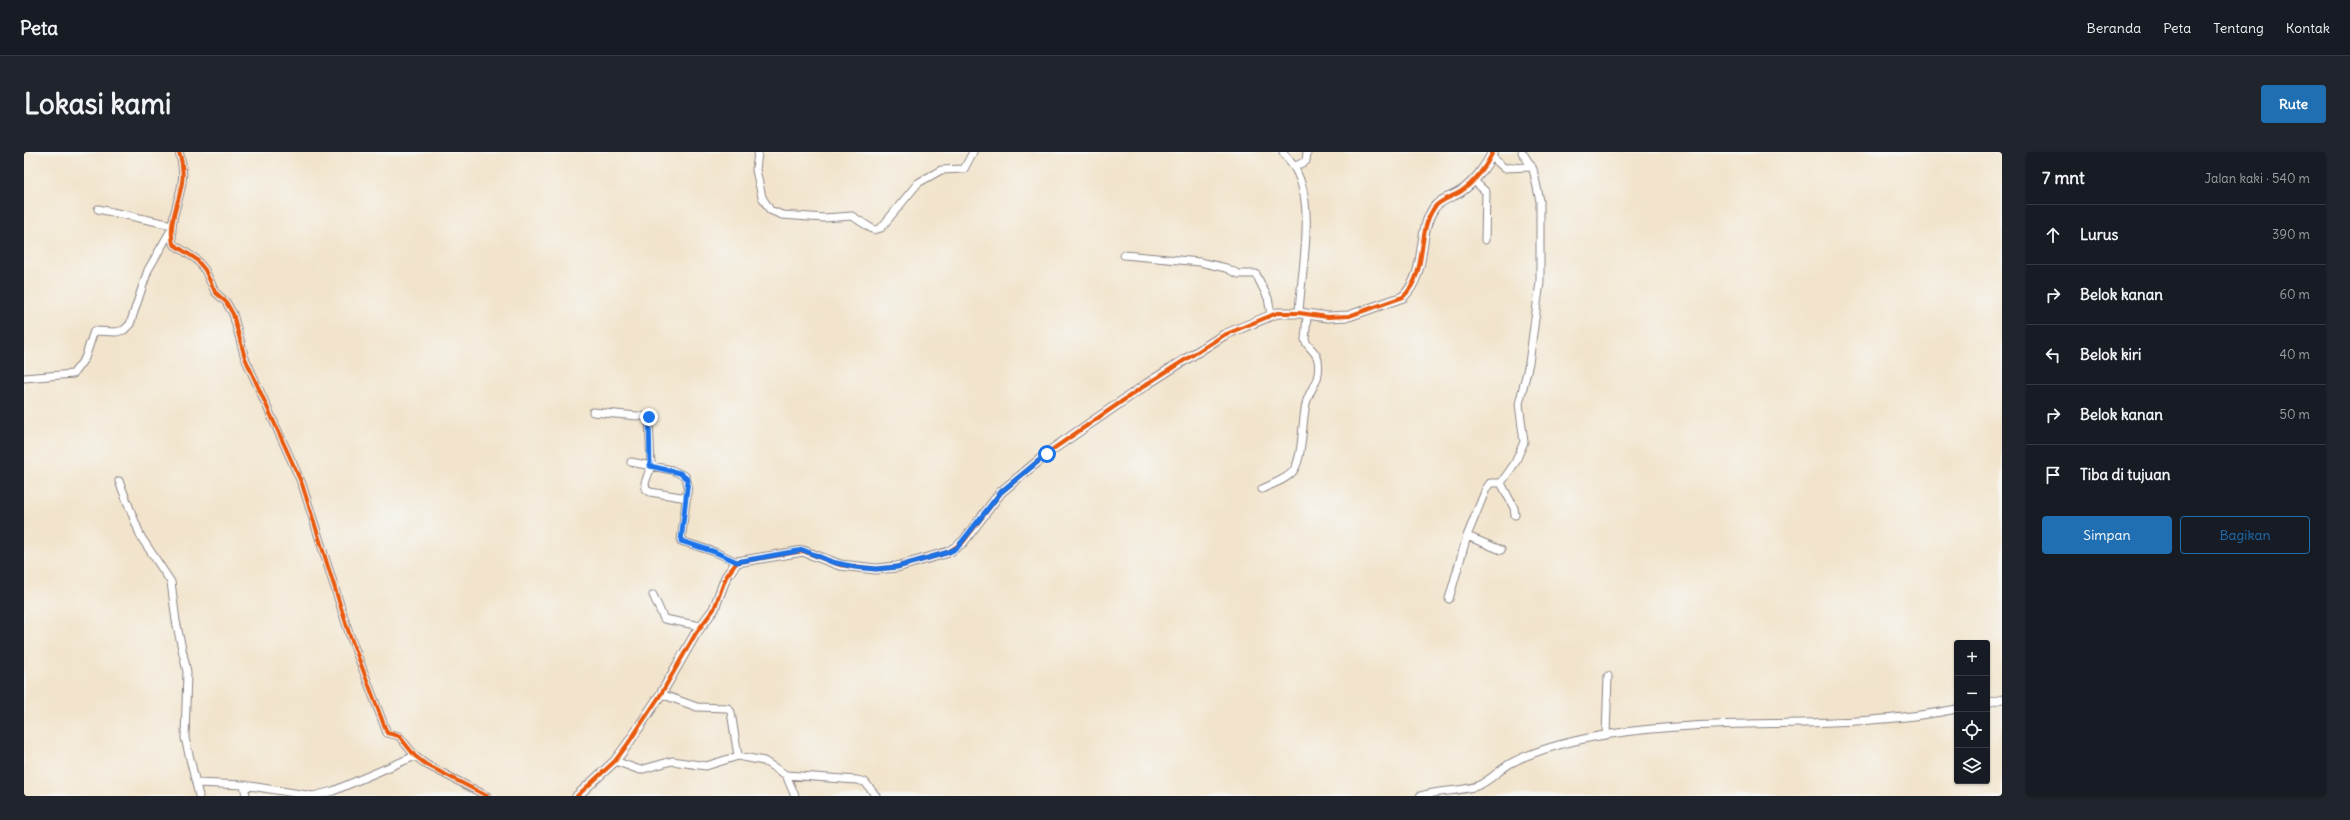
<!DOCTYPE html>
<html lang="id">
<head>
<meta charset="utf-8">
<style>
  body { margin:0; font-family:Delius,sans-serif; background:#20242c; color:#f1f3f6 }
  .controls { position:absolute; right:12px; bottom:12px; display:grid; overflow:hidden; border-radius:4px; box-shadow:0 1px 3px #0004 }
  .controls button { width:36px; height:36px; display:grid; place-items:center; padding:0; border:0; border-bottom:1px solid #363941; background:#171b24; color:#f1f3f6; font:20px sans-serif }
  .stop { position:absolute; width:12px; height:12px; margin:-9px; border:3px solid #1a73e8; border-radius:50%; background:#fff }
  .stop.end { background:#1a73e8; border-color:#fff; box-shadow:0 1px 4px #0008 }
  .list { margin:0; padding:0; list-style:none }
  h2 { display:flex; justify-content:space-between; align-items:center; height:52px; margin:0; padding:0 16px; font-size:17px }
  h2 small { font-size:13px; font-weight:400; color:#9ea1a6 }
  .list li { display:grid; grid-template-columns:26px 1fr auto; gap:12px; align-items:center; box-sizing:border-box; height:60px; padding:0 16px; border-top:1px solid #363941 }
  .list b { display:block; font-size:15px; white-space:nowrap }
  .list em { font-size:13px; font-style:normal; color:#9ea1a6 }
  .actions { display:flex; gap:8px; padding:12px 16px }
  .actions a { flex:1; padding:9px 0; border:1px solid #1f6fb2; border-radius:4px; text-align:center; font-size:14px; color:#1f6fb2 }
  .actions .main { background:#1f6fb2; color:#fff }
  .icon { flex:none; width:22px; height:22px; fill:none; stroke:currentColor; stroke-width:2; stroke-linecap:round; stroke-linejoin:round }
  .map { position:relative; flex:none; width:1978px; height:644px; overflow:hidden; border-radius:4px }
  header { display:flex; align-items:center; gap:24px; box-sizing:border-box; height:56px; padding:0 20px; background:#171b24; border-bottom:1px solid #363941 }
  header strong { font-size:19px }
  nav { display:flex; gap:22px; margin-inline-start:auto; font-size:14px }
  .intro { display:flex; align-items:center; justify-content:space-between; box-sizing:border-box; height:96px; padding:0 24px }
  h1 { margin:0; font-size:28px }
  .button { padding:10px 18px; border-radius:4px; background:#1f6fb2; color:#fff; font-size:14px; font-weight:700 }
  main { display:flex; gap:24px; padding:0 24px }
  aside { flex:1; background:#171b24; border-radius:4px; box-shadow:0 1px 3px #0004 }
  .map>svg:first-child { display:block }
</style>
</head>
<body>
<header>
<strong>Peta</strong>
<nav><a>Beranda</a><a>Peta</a><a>Tentang</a><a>Kontak</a></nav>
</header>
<div class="intro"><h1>Lokasi kami</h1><a class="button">Rute</a></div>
<main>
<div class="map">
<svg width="1978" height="644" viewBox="0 0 1978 644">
  <rect width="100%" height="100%" fill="#f6f6f2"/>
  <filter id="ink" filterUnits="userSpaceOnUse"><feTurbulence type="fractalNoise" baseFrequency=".025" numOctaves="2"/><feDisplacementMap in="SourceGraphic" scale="8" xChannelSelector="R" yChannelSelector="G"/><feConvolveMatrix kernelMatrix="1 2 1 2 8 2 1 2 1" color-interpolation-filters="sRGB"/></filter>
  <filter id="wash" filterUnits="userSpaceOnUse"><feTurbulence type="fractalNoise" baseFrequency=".012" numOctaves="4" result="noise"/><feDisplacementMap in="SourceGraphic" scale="16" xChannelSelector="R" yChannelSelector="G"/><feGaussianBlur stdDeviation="0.9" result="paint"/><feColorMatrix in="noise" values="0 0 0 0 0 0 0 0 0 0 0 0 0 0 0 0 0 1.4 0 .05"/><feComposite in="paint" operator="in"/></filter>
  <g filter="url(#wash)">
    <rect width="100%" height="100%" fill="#f2e4cc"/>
  </g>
  <g filter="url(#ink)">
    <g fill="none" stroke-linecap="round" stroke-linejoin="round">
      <g stroke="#8a8384" stroke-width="9">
        <path id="minor" d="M155,0c13,37 -13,59 -6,92l23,15 9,11 10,22 11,10 7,12 12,44 57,126 47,149 38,100 12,3 16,20 12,9 60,31
          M734,0l-2,18 6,27 8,13 12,5 42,3 28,-2 22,14 7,-2 37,-45 23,-13 23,-1 9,-17
          M1259,0c3,5 8,9 11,15 23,38 7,103 5,146
          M1467,4l13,12 28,-1
          M1270,15l12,-6 1,-9
          M1449,28l13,12 -1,48
          M74,57l74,16
          M1100,103l76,7 26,6 12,6h18l12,24 3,17
          M0,226l49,-4 12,-16 9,-27 22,1 8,-2 6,-6 18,-54 23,-40
          M569,260l56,5 2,49 -6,17 1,6 4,3 37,6
          M607,310l41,8 13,6 3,9 -7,56 34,11 22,10
          M95,329l22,56 30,45 5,39 11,51 -2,66 14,58
          M1477,331l13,25 1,7
          M1238,337c10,-5 26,-10 32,-19 9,-14 8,-50 12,-66 4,-18 15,-20 12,-44 -2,-9 -10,-12 -13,-20l2,-24
          M1443,384l34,14
          M629,443l11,24 37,7
          M1425,447l18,-63 19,-47 4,-6h11l14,-20 9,-21 -5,-38 10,-41 11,-81v-81l-7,-32 -11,-17
          M637,542l36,13 31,1 3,4 7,44
          M1963,551l15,-4
          M1582,583l2,-59
          M591,609l25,9 32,-9 34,5 32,-10 26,5 22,14 9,21
          M762,623l71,5 8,2 11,14
          M172,631l48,2 69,11 20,-5 82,-35
          M220,633l2,11
          M1396,644c19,-6 39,-4 57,-10 14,-5 24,-19 38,-25 29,-14 64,-22 96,-27 115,-18 231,-2 346,-25"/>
      </g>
      <g stroke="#8a8384" stroke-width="11">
        <path id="tertiary" d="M553,644l38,-35 12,-16 34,-51 35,-61 18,-24 12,-32 11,-15 66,-11 37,14 36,4 21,-2 52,-15 14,-10 38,-50 52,-43 94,-65 77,-49 53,-22h22l29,4 21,-1 54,-19c26,-26 13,-63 31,-89 5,-8 18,-11 26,-16 14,-9 26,-25 33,-40"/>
      </g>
      <use href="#minor" stroke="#fff" stroke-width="7"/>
      <use href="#tertiary" stroke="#fff" stroke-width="9"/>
      <g stroke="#f6f6f2" stroke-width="6">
        <path id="cycleway" d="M155,0c13,37 -13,59 -6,92l23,15 9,11 10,22 11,10 7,12 12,44 57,126 47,149 38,100 12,3 16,20 12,9 60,31
          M553,644l38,-35 12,-16 34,-51 35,-61 18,-24 12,-32 11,-15 66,-11 37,14 36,4 21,-2 52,-15 14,-10 38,-50 52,-43 94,-65 77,-49 53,-22h22l29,4 21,-1 54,-19c26,-26 13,-63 31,-89 5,-8 18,-11 26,-16 14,-9 26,-25 33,-40"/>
      </g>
      <use href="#cycleway" stroke="#e8590c" stroke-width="4"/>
    </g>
  </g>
  <g fill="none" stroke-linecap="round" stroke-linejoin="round" filter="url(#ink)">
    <path stroke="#1a73e8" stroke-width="5" d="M625,265l1,49 30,7 8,7 -7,61 34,11 22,10 66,-12 29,12 23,5 21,2 21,-2 52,-15 8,-4 44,-56 46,-38"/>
  </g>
</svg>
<div class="controls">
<button>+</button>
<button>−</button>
<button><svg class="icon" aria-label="locate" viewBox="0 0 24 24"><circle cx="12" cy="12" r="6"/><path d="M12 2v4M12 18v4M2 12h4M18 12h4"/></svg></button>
<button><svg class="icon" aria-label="layers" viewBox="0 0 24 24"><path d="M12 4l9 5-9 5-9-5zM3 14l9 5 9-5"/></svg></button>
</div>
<div class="stop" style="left:1023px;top:302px"></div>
<div class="stop end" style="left:625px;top:265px"></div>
</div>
<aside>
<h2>7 mnt<small>Jalan kaki · 540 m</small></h2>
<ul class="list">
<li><svg class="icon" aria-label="ahead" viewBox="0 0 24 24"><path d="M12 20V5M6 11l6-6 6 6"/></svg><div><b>Lurus</b></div><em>390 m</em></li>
<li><svg class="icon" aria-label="right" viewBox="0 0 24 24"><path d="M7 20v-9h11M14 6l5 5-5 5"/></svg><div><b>Belok kanan</b></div><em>60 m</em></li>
<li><svg class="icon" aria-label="left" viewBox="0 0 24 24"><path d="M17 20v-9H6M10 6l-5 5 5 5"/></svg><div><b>Belok kiri</b></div><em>40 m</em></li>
<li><svg class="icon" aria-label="right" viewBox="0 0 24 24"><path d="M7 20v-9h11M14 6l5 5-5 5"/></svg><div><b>Belok kanan</b></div><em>50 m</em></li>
<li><svg class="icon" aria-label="arrive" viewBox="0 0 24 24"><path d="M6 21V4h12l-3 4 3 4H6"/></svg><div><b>Tiba di tujuan</b></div></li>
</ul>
<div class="actions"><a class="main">Simpan</a><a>Bagikan</a></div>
</aside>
</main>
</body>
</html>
